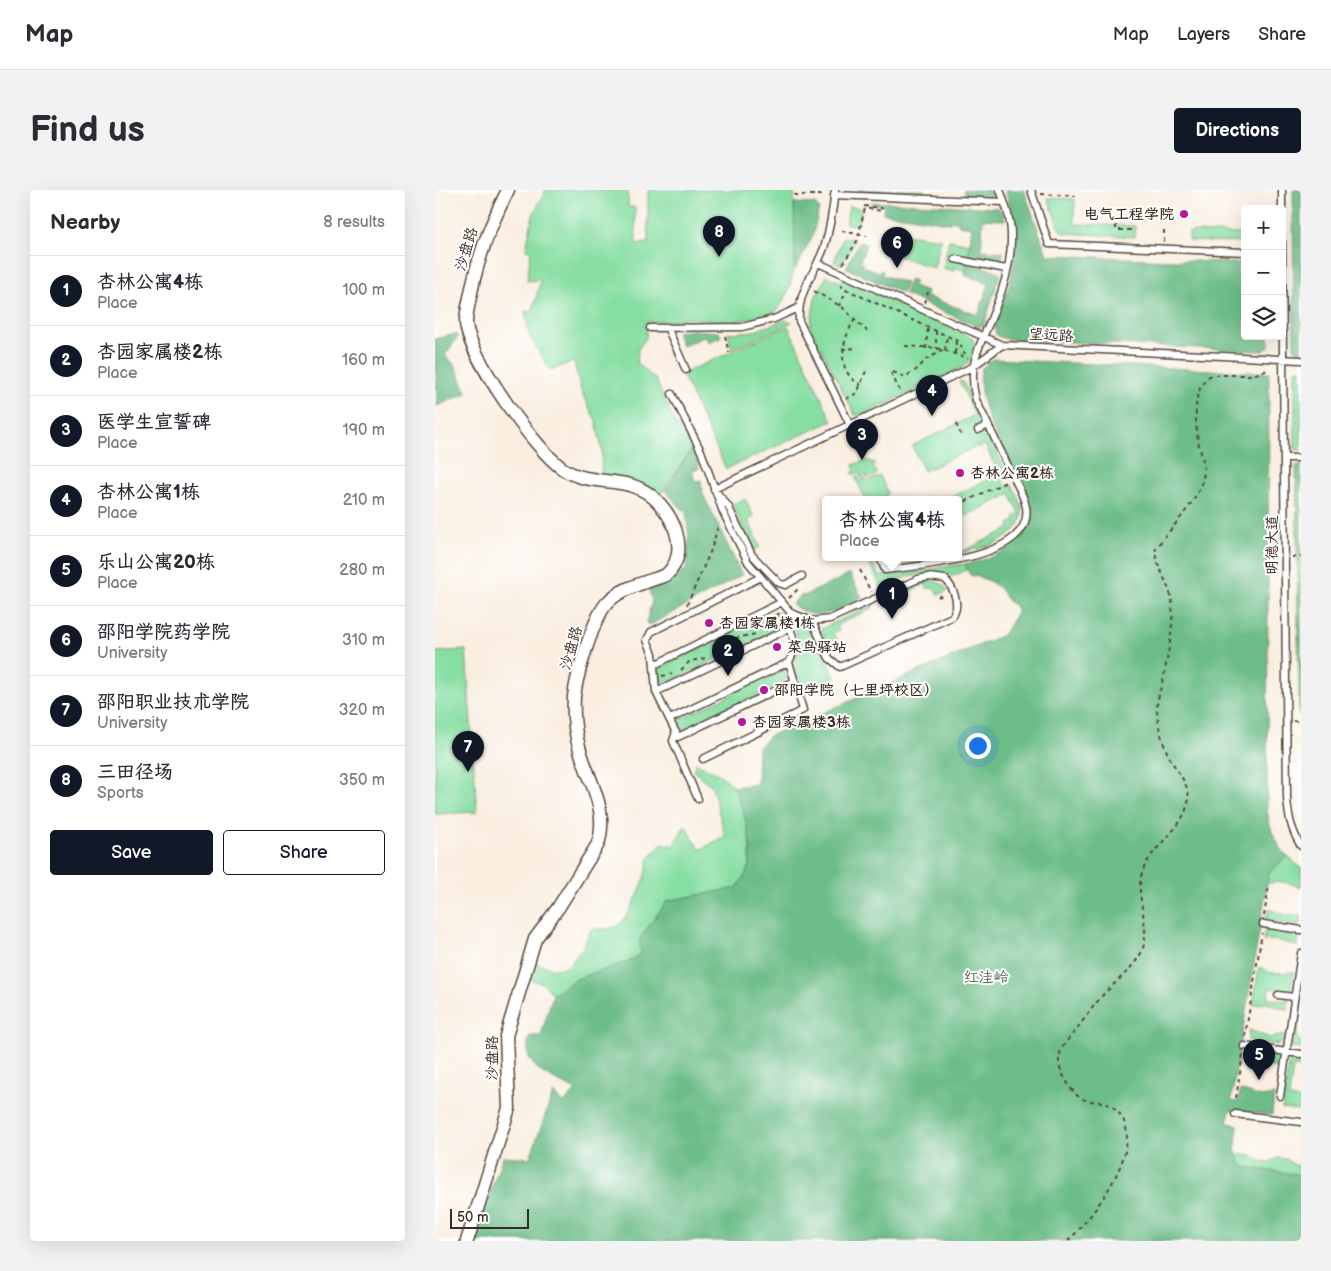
<!DOCTYPE html>
<html lang="en">
<head>
<meta charset="utf-8">
<style>
  body { margin:0; font-family:"Balsamiq Sans","LXGW WenKai TC",sans-serif; background:#f2f2f3; color:#2b2b33 }
  .controls { position:absolute; right:15px; top:15px; display:grid; overflow:hidden; border-radius:5px; box-shadow:0 5px 20px #0002 }
  .controls button { width:45px; height:45px; display:grid; place-items:center; padding:0; border:0; border-bottom:1px solid #e1e1e2; background:#fff; color:#2b2b33; font:25px sans-serif }
  .scale { position:absolute; left:15px; bottom:12px; width:79px; box-sizing:border-box; padding-left:5px; border:2px solid #3b2a1e; border-top:0; font-size:14px; line-height:18px; white-space:nowrap; color:#3b2a1e; -webkit-text-stroke:4px #fff; paint-order:stroke }
  .you { position:absolute; left:542px; top:555px; width:18px; height:18px; margin:-12px; border:4px solid #fff; border-radius:50%; background:#1a73e8; box-shadow:0 0 0 8px #1a73e833 }
  .badge { display:grid; place-items:center; width:32px; height:32px; border-radius:50%; background:#111827; color:#fff; font-size:16px; font-weight:700 }
  .pin { position:absolute; translate:-50% -41px; filter:drop-shadow(0 1px 2px #0008) }
  .pin::after { content:''; position:absolute; top:26px; width:18px; height:15px; background:inherit; clip-path:polygon(0 0,100% 0,50% 100%) }
  .popup { position:absolute; left:387px; top:306px; width:140px; height:65px; box-sizing:border-box; display:grid; place-content:center; border-radius:5px; background:#fff; filter:drop-shadow(0 1px 4px #0005); font-size:16px; white-space:nowrap; color:#7c7c81 }
  .popup b { font-size:19px; color:#2b2b33 }
  .popup::after { content:''; position:absolute; left:50%; top:100%; margin-left:-10px; border:10px solid transparent; border-top-color:#fff }
  .list { margin:0; padding:0; list-style:none }
  h2 { display:flex; justify-content:space-between; align-items:center; height:65px; margin:0; padding:0 20px; font-size:21px }
  h2 small { font-size:16px; font-weight:400; color:#7c7c81 }
  .list li { display:grid; grid-template-columns:32px 1fr auto; gap:15px; align-items:center; box-sizing:border-box; height:70px; padding:0 20px; border-top:1px solid #e1e1e2 }
  .list b { display:block; font-size:19px; white-space:nowrap }
  .list p { margin:0; font-size:16px; white-space:nowrap; color:#7c7c81 }
  .list em { font-size:16px; font-style:normal; color:#7c7c81 }
  .actions { display:flex; gap:10px; padding:15px 20px }
  .actions a { flex:1; padding:11px 0; border:1px solid #111827; border-radius:5px; text-align:center; font-size:18px; color:#111827 }
  .actions .main { background:#111827; color:#fff }
  .icon { flex:none; width:28px; height:28px; fill:none; stroke:currentColor; stroke-width:2; stroke-linecap:round; stroke-linejoin:round }
  .map { position:relative; flex:none; width:866px; height:1051px; overflow:hidden; border-radius:5px }
  header { display:flex; align-items:center; gap:30px; box-sizing:border-box; height:70px; padding:0 25px; background:#fff; border-bottom:1px solid #e1e1e2 }
  header strong { font-size:24px }
  nav { display:flex; gap:28px; margin-inline-start:auto; font-size:18px }
  .intro { display:flex; align-items:center; justify-content:space-between; box-sizing:border-box; height:120px; padding:0 30px }
  h1 { margin:0; font-size:35px }
  .button { padding:12px 22px; border-radius:5px; background:#111827; color:#fff; font-size:18px; font-weight:700 }
  main { display:flex; gap:30px; padding:0 30px }
  aside { flex:1; background:#fff; border-radius:5px; box-shadow:0 5px 20px #0002 }
  .map>svg:first-child { display:block }
</style>
</head>
<body>
<header>
<strong>Map</strong>
<nav><a>Map</a><a>Layers</a><a>Share</a></nav>
</header>
<div class="intro"><h1>Find us</h1><a class="button">Directions</a></div>
<main>
<aside>
<h2>Nearby<small>8 results</small></h2>
<ul class="list">
<li><span class="badge">1</span><div><b>杏林公寓4栋</b><p>Place</p></div><em>100 m</em></li>
<li><span class="badge">2</span><div><b>杏园家属楼2栋</b><p>Place</p></div><em>160 m</em></li>
<li><span class="badge">3</span><div><b>医学生宣誓碑</b><p>Place</p></div><em>190 m</em></li>
<li><span class="badge">4</span><div><b>杏林公寓1栋</b><p>Place</p></div><em>210 m</em></li>
<li><span class="badge">5</span><div><b>乐山公寓20栋</b><p>Place</p></div><em>280 m</em></li>
<li><span class="badge">6</span><div><b>邵阳学院药学院</b><p>University</p></div><em>310 m</em></li>
<li><span class="badge">7</span><div><b>邵阳职业技术学院</b><p>University</p></div><em>320 m</em></li>
<li><span class="badge">8</span><div><b>三田径场</b><p>Sports</p></div><em>350 m</em></li>
</ul>
<div class="actions"><a class="main">Save</a><a>Share</a></div>
</aside>
<div class="map">
<svg width="866" height="1051" viewBox="0 0 866 1051">
  <rect width="100%" height="100%" fill="#fff"/>
  <filter id="ink" filterUnits="userSpaceOnUse"><feTurbulence type="fractalNoise" baseFrequency=".02" numOctaves="2"/><feDisplacementMap in="SourceGraphic" scale="10" xChannelSelector="R" yChannelSelector="G"/><feConvolveMatrix kernelMatrix="1 2 1 2 8 2 1 2 1" color-interpolation-filters="sRGB"/></filter>
  <filter id="wash" filterUnits="userSpaceOnUse"><feTurbulence type="fractalNoise" baseFrequency=".0096" numOctaves="4" result="noise"/><feDisplacementMap in="SourceGraphic" scale="20" xChannelSelector="R" yChannelSelector="G"/><feGaussianBlur stdDeviation="1.12" result="paint"/><feColorMatrix in="noise" values="0 0 0 0 0 0 0 0 0 0 0 0 0 0 0 0 0 1.4 0 .05"/><feComposite in="paint" operator="in"/></filter>
  <g filter="url(#wash)">
    <rect width="100%" height="100%" fill="#f9eee0"/>
    <path fill="#87dea2" stroke="#618460" d="M111,0h82v17h7l1,37 12,-1v-53h146c0,35 8,95 -19,122l-41,10 -51,-4 -10,3 -26,1 -1,16 -8,11 -1,14 19,17 18,41 20,25 -34,49c-18,-16 -36,-17 -59,-19l1,-26 -6,-29 -15,-30 -7,-29 -24,8 -21,-35 -4,-24 7,1 9,-32 -14,1 4,-30 -5,-2 7,-34z
      M613,8l27,1 -1,25 61,2v11l-72,-4 -4,-4z
      M414,16l13,3 -4,17 -12,-2z
      M456,42l50,7 -7,29 -42,-14 2,-6 -6,-2z
      M754,42l56,2v9l-56,-2z
      M408,47l12,3 -7,15 -8,10 -6,-3z
      M514,50l21,4 -4,27 -11,-4 -2,4 -10,-3z
      M392,86l14,6 2,-3 129,59 4,9 -2,10 -11,10 -100,48h-8l-45,-88 5,-29z
      M349,130l8,2 -60,27 -4,-16 27,-2z
      M353,136l44,95 -106,48 -44,-95z
      M866,178v83l-6,-2v-78z
      M524,191l4,1 20,42 -6,4 2,5 7,-3 21,44 -4,7 3,5 6,-1c4,7 8,15 10,22 5,32 -41,42 -64,46v-3l2,3 50,-25 -1,-4 6,-3 -1,-4 6,-3 -10,-20 -52,26v-20h-13l54,-26 -14,-29 -7,3 -1,-2 -53,25 -12,-25 63,-31z
      M431,270l9,3 -2,3 4,8 -9,4 -1,-3 -6,3 -2,-6 -6,3 -1,-2 3,-3 -2,-5z
      M423,286l2,5 6,-3 1,3 13,-5 8,18 -3,2 1,3 -20,1 -11,-23z
      M310,309l9,18 -6,3 12,27 -6,4 -22,-47z
      M438,374l7,12 85,-12 3,5 -15,7 -25,-3 -19,3 -27,13 -12,-24z
      M497,391l10,3 6,7 -10,4 -4,-8 -6,2 -3,-5 -43,20 -1,-3 41,-19z
      M437,415l1,3 -36,17 2,5 -6,3 4,8 -9,5 -7,-17z
      M339,422l6,1 5,8 -2,6 -112,54 -7,2 -4,-3 -1,-10 3,-3z
      M362,434h4l12,8 23,47 -26,11 -6,7 -10,-31 6,-16 -5,-20z
      M31,460l11,162 -42,2v-162z
      M347,480l6,5 -4,7 -97,47 -9,-2 -4,-5z
      M261,573c11,6 25,11 34,20 15,14 23,65 19,85 -2,7 -9,14 -12,20l-70,13 -26,53 -13,8 -53,18 -14,11 -8,3 -9,-10 -18,-6 5,-16 24,7 12,-2 16,-19 8,-19c8,0 21,1 27,-4 12,-8 31,-51 30,-65l14,-17 11,3 12,-21 15,25 25,-14 -13,-50 -19,-15z
      M852,666l14,12v19l-16,-5 -18,1 2,-11z
      M833,719l21,7 12,-2v9l-5,3 -30,-5z
      M830,738l31,6 3,4 -2,8 -21,-6 -13,1z
      M824,777l12,6 23,-1 -4,22 -5,-1v-3l-16,-2 -1,10 15,3 1,-2h5l-1,11 -22,-7 -13,2z
      M864,807h2l-4,43 4,1v7l-10,-1z
      M814,840l21,8 14,-3 -1,7 -5,3 -30,-5z
      M811,861l32,5v13l-21,-6 -13,1z
      M855,868l11,2v8l-8,-1 -4,31 12,2v11l-19,-2z
      M800,963l17,2 8,6 9,1 9,-4 8,1 8,6 7,1v9l-58,-8z"/>
    <path fill="#6dbd88" stroke="#547453" d="M424,0h65v4l-65,-2z
      M529,0h30l1,3 -3,3 -28,-1z
      M570,0h19l23,65 198,8v73h24v11l-6,4 -256,-12 -10,-3c-7,-11 5,-29 9,-40 12,-38 12,-68 -1,-106z
      M858,0h8v164l-7,-5z
      M437,12l127,6 6,12 -22,-1 -2,31 22,2 -1,9 -5,3 -29,-6 4,-31 -13,-2v-3l-8,-2 -1,3 -67,-10 1,-7 -12,-2z
      M359,13l21,1 4,4 -6,27 -18,35z
      M424,52l7,2 -6,18 3,1 -1,3 17,6 1,-2 3,1 -1,4 24,8 -4,10 -56,-25z
      M532,74l29,6 4,4 -16,51 -5,2 -54,-23 3,-7 50,18 11,-31 -24,-9z
      M475,89l5,2 -2,5 14,5 -3,12 -20,-9z
      M259,140l25,2 2,5 -13,5 -2,-6 -24,10 -5,-14z
      M20,144l3,3 -13,18 10,10 12,28 -30,13 -2,-67z
      M558,169l276,14 -2,435c2,20 7,32 20,48l-18,17 -38,228 7,1 2,-12 21,7 13,-2 -2,20 -42,-5 -2,13 10,2 -3,28 8,14 58,8v66h-826l7,-27 21,-58 27,2 23,-65 11,10 12,-13c-21,-11 -59,-22 -46,-54h11l12,-42c9,-3 15,-11 24,-15 21,-9 44,-12 64,-25l-2,-14 28,-39 70,-13c3,-6 8,-11 10,-17 11,-22 -5,-63 -13,-84l23,-3 1,-36 11,-12 234,-101 12,-19 1,-10c-11,-4 -10,-10 -16,-17 -7,-8 -20,-12 -30,-14l-5,-11c37,-7 76,-24 61,-69 -15,-31 -55,-94 -44,-127z
      M259,256l5,23 -7,1 3,11 6,-1 2,14 39,81 -92,50 -4,-2 6,-22 -3,-10 37,-21 3,-32 -3,-25 -21,-22z
      M866,274v251h-2l-3,-249z
      M415,384l12,24c-26,12 -45,27 -70,6l9,-9 3,1z"/>
  </g>
  <g filter="url(#ink)">
    <g fill="none" stroke-linecap="round" stroke-linejoin="round">
      <g stroke="#58473b" stroke-width="9">
        <path id="lane" d="M400,0c-2,19 -5,39 -11,58 -9,25 -27,44 -25,73l52,106
          M596,0l18,54 196,8
          M847,0v19
          M399,5l170,7
          M847,52l5,555c1,18 4,33 14,49
          M520,69l51,10
          M383,73l184,82 299,15
          M232,137l19,43
          M215,138l92,-1 32,-8 24,-11
          M237,204l29,57 22,61 25,50 43,51 21,8 18,-2 88,-40 10,-2 17,2c9,9 16,27 7,38l-112,50 -11,-9 -17,-37
          M543,240l10,-5
          M849,268h17
          M446,370l4,10c33,-5 150,-10 141,-63 -2,-12 -10,-24 -15,-35 -12,-24 -23,-48 -35,-72 -10,-38 6,-57 19,-91 9,-22 17,-51 16,-75 0,-14 -6,-31 -11,-44
          M367,386l-17,9 -6,-2 -27,-28 -24,-49 -14,-17 258,-122 30,-22
          M326,387l-110,55 -4,8 6,14 3,38 22,45 117,-56
          M219,475l128,-63
          M221,502l134,-64
          M235,529l119,-57
          M241,542l-3,9 25,58
          M268,569l100,-49 -14,-48 7,-15 -6,-19 1,-15
          M828,734l38,6
          M843,805l16,2
          M809,856l57,8
          M845,906l21,-143
          M800,924l66,8"/>
      </g>
      <g stroke="#58473b" stroke-width="15">
        <path id="street" d="M32,1051l42,-133 -3,-72 29,-97 23,-31 40,-64c11,-34 -9,-62 -18,-94 -5,-16 -7,-36 -6,-53 2,-20 20,-82 34,-95 14,-15 40,-20 58,-27 27,-24 5,-67 -20,-83 -26,-16 -57,-6 -83,-23 -28,-19 -95,-114 -97,-146 0,-10 3,-21 5,-30 7,-37 20,-70 37,-103"/>
      </g>
      <path stroke="#58473b" stroke-width="2" stroke-dasharray="4 4" stroke-linecap="butt" d="M606,4l35,2
        M359,5h32
        M429,16l18,2
        M681,35v5h19
        M407,41l25,5
        M729,52v-16
        M408,74l14,-23 8,-33 17,3v-3
        M408,95l-2,2 117,54 7,13
        M379,101l28,16 25,24
        M490,113l3,-11
        M404,116l8,-16
        M420,129c-13,21 -21,52 6,66
        M501,141v17
        M290,146l4,17
        M470,156l31,2 32,10
        M407,159l16,-1
        M491,159l2,-22
        M510,160l2,-14
        M520,163l1,-12
        M458,182l12,5 11,-7 11,-11 16,-9
        M456,183l9,18
        M411,209l11,-6 9,-22
        M521,234l5,11
        M523,315l50,-24
        M857,367h9
        M425,380l11,22
        M503,407l7,-3
        M354,408l9,-9
        M252,415l24,-55 8,-27
        M332,439l12,-16
        M278,454l4,9
        M397,456l5,-3
        M290,459l6,-10 25,-5
        M246,480l9,-9 17,-3
        M227,486l10,-2
        M858,531h8
        M829,726l5,-31
        M810,847l17,-104
        M801,908l7,-44
        M633,1051c25,-24 84,-100 47,-132 -19,-16 -32,4 -49,-29 -4,-6 -8,-15 -7,-23 2,-10 10,-19 17,-27 9,-12 17,-24 27,-35 13,-14 29,-25 38,-42 12,-25 -7,-54 1,-80 9,-28 39,-40 46,-70 4,-19 -14,-33 -21,-51 -5,-12 -10,-29 -10,-43 0,-13 6,-26 8,-39 4,-22 9,-47 7,-69 -2,-16 -19,-40 -16,-53 14,-19 43,-48 47,-70 3,-15 -3,-25 -5,-38 -3,-21 -6,-52 13,-65h41l16,-5"/>
      <use href="#lane" stroke="#fff" stroke-width="6"/>
      <use href="#street" stroke="#fff" stroke-width="12"/>
    </g>
  </g>
  <g fill="#b5179e" stroke="#fff" stroke-width="2">
    <circle cx="749" cy="24" r="5"/>
    <circle cx="525" cy="283" r="5"/>
    <circle cx="274" cy="433" r="5"/>
    <circle cx="342" cy="457" r="5"/>
    <circle cx="329" cy="500" r="5"/>
    <circle cx="307" cy="532" r="5"/>
  </g>
  <g text-anchor="middle" stroke-width="4" stroke-linejoin="round" paint-order="stroke">
    <g font-size="15" font-weight="bold" fill="#3b2a1e" stroke="#fff" text-anchor="start">
      <text x="739" y="29" text-anchor="end">电气工程学院</text>
      <text x="535" y="288">杏林公寓2栋</text>
      <text x="284" y="438">杏园家属楼1栋</text>
      <text x="352" y="462">菜鸟驿站</text>
      <text x="339" y="505">邵阳学院（七里坪校区）</text>
      <text x="317" y="537">杏园家属楼3栋</text>
    </g>
    <g font-size="15" fill="#3b2a1e" stroke="#fff">
      <text transform="translate(31 59) rotate(-73)" y="5">沙盘路</text>
      <text transform="translate(616 145) rotate(3)" y="5">望远路</text>
      <text transform="translate(837 355) rotate(-90)" y="5">明德大道</text>
      <text transform="translate(136 458) rotate(-74)" y="5">沙盘路</text>
      <text transform="translate(57 868) rotate(-90)" y="5">沙盘路</text>
    </g>
    <g font-size="15" fill="#526046" stroke="#fff">
      <text x="551" y="792">红洼岭</text>
    </g>
  </g>
</svg>
<div class="controls">
<button>+</button>
<button>−</button>
<button><svg class="icon" aria-label="layers" viewBox="0 0 24 24"><path d="M12 4l9 5-9 5-9-5zM3 14l9 5 9-5"/></svg></button>
</div>
<div class="scale">50 m</div>
<div class="you"></div>
<div class="pin badge" style="left:457px;top:429px">1</div>
<div class="popup"><b>杏林公寓4栋</b>Place</div>
<div class="pin badge" style="left:293px;top:486px">2</div>
<div class="pin badge" style="left:427px;top:270px">3</div>
<div class="pin badge" style="left:497px;top:226px">4</div>
<div class="pin badge" style="left:824px;top:890px">5</div>
<div class="pin badge" style="left:462px;top:78px">6</div>
<div class="pin badge" style="left:33px;top:582px">7</div>
<div class="pin badge" style="left:284px;top:67px">8</div>
</div>
</main>
</body>
</html>
